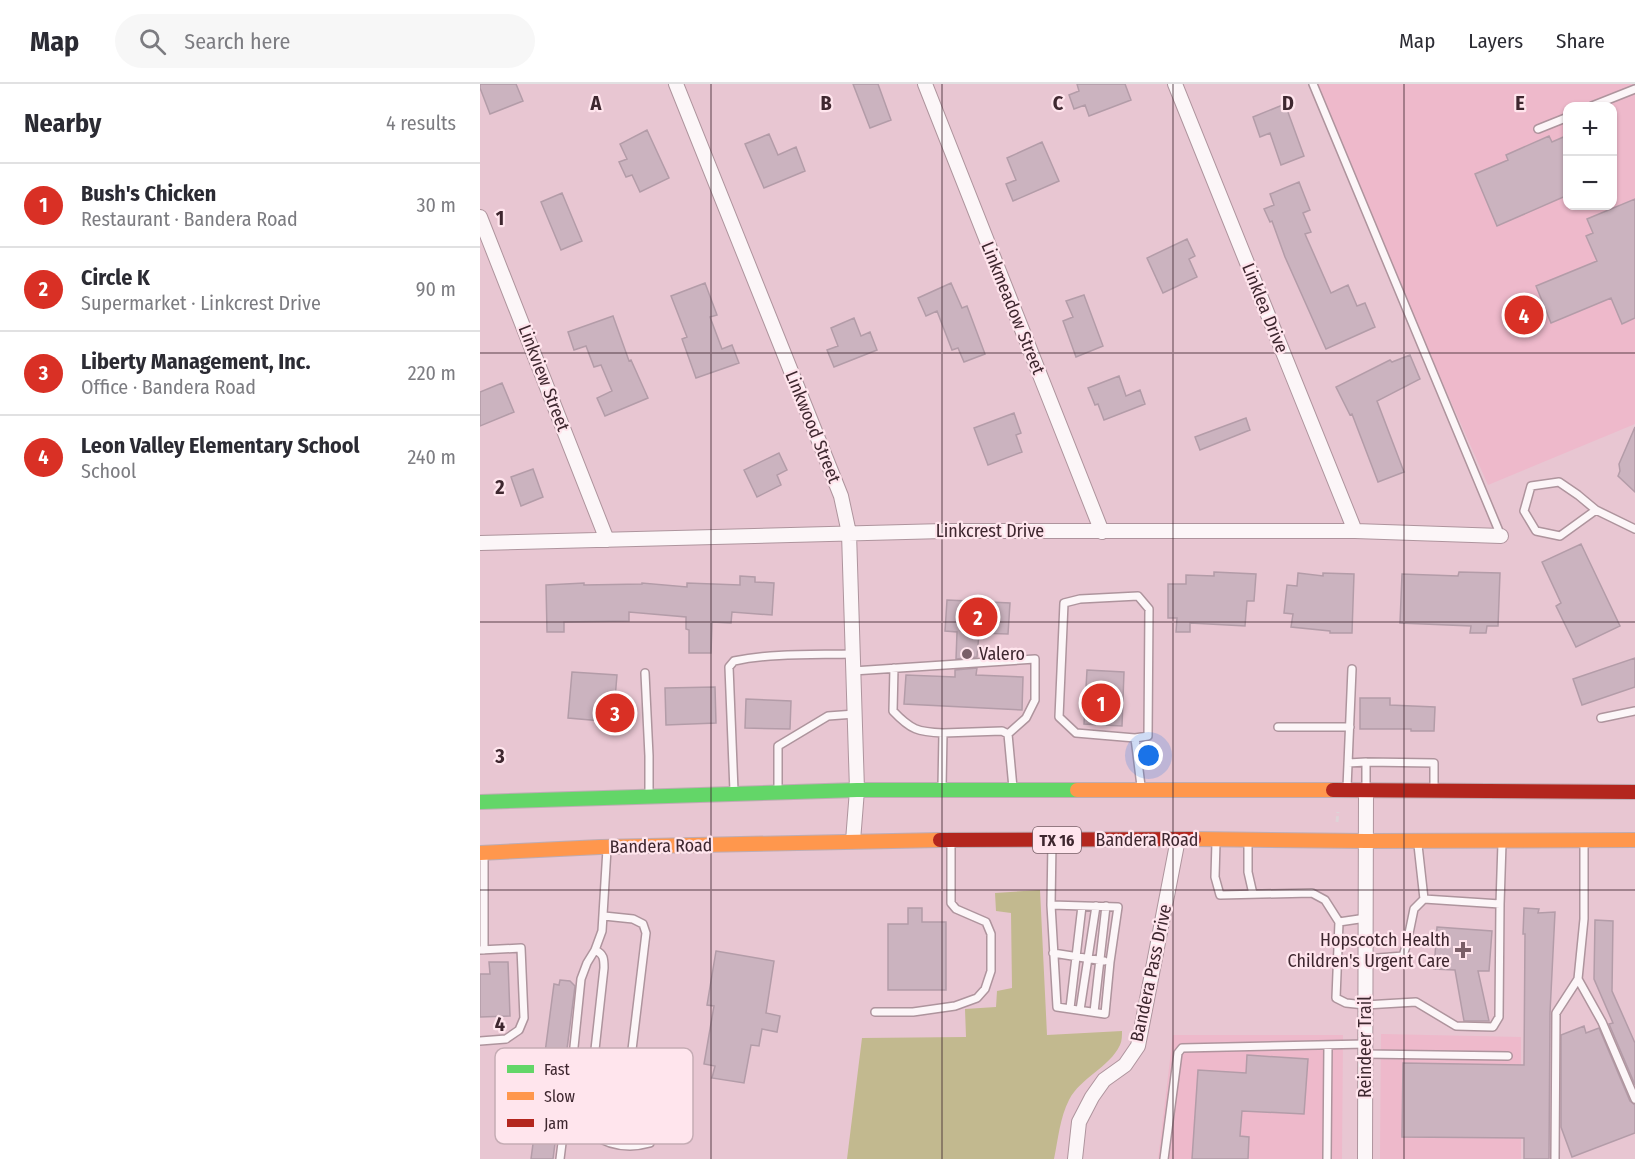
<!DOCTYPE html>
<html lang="en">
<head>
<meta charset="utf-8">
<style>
  body { margin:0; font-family:"Fira Sans Condensed",sans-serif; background:#f7f7f7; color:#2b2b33 }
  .controls { position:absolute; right:18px; top:18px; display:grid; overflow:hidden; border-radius:12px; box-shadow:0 2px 4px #0004 }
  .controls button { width:54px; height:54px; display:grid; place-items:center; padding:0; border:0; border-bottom:2px solid #e1e1e2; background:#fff; color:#2b2b33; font:30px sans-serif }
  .you { position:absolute; left:669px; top:672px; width:21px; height:21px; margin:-15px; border:4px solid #fff; border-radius:50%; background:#1a73e8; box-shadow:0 0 0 9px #1a73e833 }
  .badge { display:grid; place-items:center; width:39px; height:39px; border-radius:50%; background:#d93025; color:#fff; font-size:20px; font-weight:700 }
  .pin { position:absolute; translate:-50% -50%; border:3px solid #fff; box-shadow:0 2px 6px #0006 }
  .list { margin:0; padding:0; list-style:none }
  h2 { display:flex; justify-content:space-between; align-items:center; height:78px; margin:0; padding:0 24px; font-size:26px }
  h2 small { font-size:20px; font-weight:400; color:#7c7c81 }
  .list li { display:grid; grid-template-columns:39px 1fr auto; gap:18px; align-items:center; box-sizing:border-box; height:84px; padding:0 24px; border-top:2px solid #e1e1e2 }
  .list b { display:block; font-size:22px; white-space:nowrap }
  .list p { margin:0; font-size:20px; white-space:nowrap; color:#7c7c81 }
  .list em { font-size:20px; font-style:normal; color:#7c7c81 }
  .icon { flex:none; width:33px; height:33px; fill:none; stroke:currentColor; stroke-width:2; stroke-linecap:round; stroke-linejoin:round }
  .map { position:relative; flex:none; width:1155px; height:1075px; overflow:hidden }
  header { display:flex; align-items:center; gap:36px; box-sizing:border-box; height:84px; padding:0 30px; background:#fff; border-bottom:2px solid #e1e1e2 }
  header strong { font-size:28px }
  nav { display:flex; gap:33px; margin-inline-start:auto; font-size:21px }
  .search { width:420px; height:54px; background:#f7f7f7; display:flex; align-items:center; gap:15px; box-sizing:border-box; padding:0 21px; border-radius:33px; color:#7c7c81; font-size:22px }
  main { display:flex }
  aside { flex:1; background:#fff }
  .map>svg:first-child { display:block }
</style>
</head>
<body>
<header>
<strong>Map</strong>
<div class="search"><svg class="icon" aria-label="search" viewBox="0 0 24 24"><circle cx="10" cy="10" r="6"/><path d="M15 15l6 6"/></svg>Search here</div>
<nav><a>Map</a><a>Layers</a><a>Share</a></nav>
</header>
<main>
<aside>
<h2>Nearby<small>4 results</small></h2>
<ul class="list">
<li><span class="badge">1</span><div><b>Bush's Chicken</b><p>Restaurant · Bandera Road</p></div><em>30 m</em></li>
<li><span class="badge">2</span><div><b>Circle K</b><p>Supermarket · Linkcrest Drive</p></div><em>90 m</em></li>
<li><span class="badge">3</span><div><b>Liberty Management, Inc.</b><p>Office · Bandera Road</p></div><em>220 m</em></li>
<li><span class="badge">4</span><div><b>Leon Valley Elementary School</b><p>School</p></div><em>240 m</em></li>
</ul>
</aside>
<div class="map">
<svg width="1155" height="1075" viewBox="0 0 1155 1075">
  <rect width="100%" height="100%" fill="#e8c6d2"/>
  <path fill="#eeb9cb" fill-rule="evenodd" d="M830,0h325v340l-147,61zM1088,22h44v100h-44z
    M901,950l140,3v122h-141z
    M693,951h170l-1,124h-184z"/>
  <path fill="#c2b98f" d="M560,806l7,145 75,-4c0,4 0,10 -2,14 -11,23 -39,32 -51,55 -9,17 -11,40 -15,59h-207l15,-121 104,-1 -1,-28 31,-2 1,-16 15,-3 -1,-75 -15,-2 -1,-18z"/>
  <path fill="#cbb3bf" stroke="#b39ca8" stroke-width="1.5" d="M0,0h36l7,17 -33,13 -10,-26z
    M373,0h25l13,36 -21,8z
    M597,0h48l6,16 -42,16 -4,-11 -11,4 -5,-14 10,-4z
    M805,20l19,52 -23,9 -11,-32 -10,4 -7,-20z
    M167,46l22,48 -29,14 -8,-17 -6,2 -7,-15 8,-3 -7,-15z
    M289,50l9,21 18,-8 9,24 -41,17 -19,-44z
    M1088,51v60l-71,31 -22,-52 33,-14 -2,-5 43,-19 3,6z
    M562,58l17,39 -46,20 -7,-17 10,-4 -9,-22z
    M819,98l11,28 -7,3 8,19 -6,2 26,59 17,-8 9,21 8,-3 10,24 -49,22 -41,-92 -13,-36 -2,1 -6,-13 10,-4 -4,-11z
    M82,109l20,48 -21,9 -20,-48z
    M1155,115v119l-13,6 -11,-26 -60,25 -15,-37 61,-25 -11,-25 7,-3 -6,-14z
    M707,155l8,17 -6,3 8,18 -34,16 -16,-35z
    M225,199l12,32 -7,2 12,32 10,-4 7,18 -43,15 -14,-39 5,-2 -16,-41z
    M471,199l11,25 5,-2 18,48 -21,8 -6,-14 -6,2 -15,-39 -11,5 -8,-18z
    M604,211l19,51 -27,11 -13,-36 10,-4 -7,-16z
    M133,232l16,45 2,-1 17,38 -43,18 -8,-18 15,-7 -11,-26 -7,2 -8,-21 -12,4 -6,-18z
    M374,234l7,18 9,-4 7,18 -43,17 -7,-17 11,-4 -7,-18z
    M930,271l10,24 -43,22 27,71 -26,10 -26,-68 -2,1 -14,-28 54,-27 2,2z
    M639,292l7,20 14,-6 5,14 -41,16 -6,-16 -3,1 -7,-17z
    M22,299l12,29 -34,14v-34z
    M534,329l7,20 -5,2 6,17 -34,13 -14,-37z
    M766,334l4,12 -50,20 -5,-13z
    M1155,343v65l-17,-16 2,-5 -1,-7z
    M299,369l8,17 -10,5 4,10 -24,12 -13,-27z
    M53,385l10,28 -22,9 -10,-29z
    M1101,460l39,82 -44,21 -20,-41 5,-3 -19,-41z
    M734,488l42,2 -2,27h-7l-2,25 -55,-3v9h-14l1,-14h-9v-34h18v-9l28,1z
    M979,488l41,1 -2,53h-11l-1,7h-16l1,-7 -71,-3 2,-49 56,2z
    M818,489l25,3v-3l31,1 -2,59h-22v-2l-39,-4 2,-13 -9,-1 3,-28 10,1z
    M260,492l15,1v5l19,1 -2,32 -40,-3 -1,11 -19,-1 -1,31h-22v-23l-3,-1v-12l-57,-5v9l-65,1v10h-17l-1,-47 38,-2v2l58,-1v-1l45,4v-4l53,2z
    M467,516l63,3 -2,31 -29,-1 -2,24 -21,2 1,-27 -12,-1z
    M1155,574v29l-53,18 -9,-26z
    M497,584l-1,7 47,2 -1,33 -118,-6 2,-29 49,2v-7z
    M607,586l37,2 -2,54 -38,-2z
    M92,588l45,3 -4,47 -45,-4z
    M235,603l1,36 -50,2 -1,-37z
    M880,614h30v7l45,2 -1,24h-23v-2h-51z
    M266,615l45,2 -1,28 -45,-1z
    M428,824h14v14h24v68h-58v-66h20z
    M1044,824l15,1 -1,4 17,-1 -5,101 -1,146h-25v-21l-122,-1 1,-74 121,2 1,-131h-2z
    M1115,836l18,1 -1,70 23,52v42l-26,-61 4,-1 -19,-44z
    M957,843l55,4 -3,40h-11l11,50h-25l-9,-51 -21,-1z
    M236,867l58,10 -8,52 14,3 -3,16 -15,-3 -3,17 -8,-1 -7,38 -32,-5 3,-12 -11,-2 10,-58 -7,-1z
    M9,878h19l2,54 -30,1v-43h10z
    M80,896l10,1 5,5 -22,173h-22l23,-175 5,1z
    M1104,942l2,7 13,-5 31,73 5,4v28l-63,24 -11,-30v-92z
    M767,971l61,4 -4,55 -62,-3 -2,25 9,1 -1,22h-56l6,-89 48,3z"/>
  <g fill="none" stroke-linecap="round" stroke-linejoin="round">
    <g stroke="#ae949d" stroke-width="10">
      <path id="lane" d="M833,0l188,452
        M1112,22l43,-17
        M1058,45l30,-12
        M1116,426l-36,26 -24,-5 -12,-20 7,-25 28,-4 19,13 18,15 39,19
        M658,512l11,13 -1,127 -13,2 -59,-5 -17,-16 5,-114 16,-4z
        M414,584l-1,43c18,19 25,21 50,22
        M373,587l182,-12v41l-9,18 -18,16
        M165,589l4,83v38
        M1121,634l34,-7
        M798,643h72
        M655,654l6,48
        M868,679l18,-1
        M462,703l1,-54 59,-2 6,3 5,54
        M867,704l5,-119
        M886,704v-26l68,1v24
        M298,706v-44l50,-30 27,-2
        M254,707l-5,-124 5,-6c38,-8 79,-6 119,-7
        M736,758l-1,35 5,18 92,-2 13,7 14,22
        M768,759v29l5,22
        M938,761l6,54
        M571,821l67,2 -8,55 -5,52 -48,-7 -6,-102 1,-63
        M886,834l-27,4 -3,76 10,5 19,2 51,-3 40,24 37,1 6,-10 1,-113
        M0,866l41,-2 3,70 -5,12 -13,9 -26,2
        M4,866v-95
        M115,866c9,4 9,9 9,18l-17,154 3,11c18,12 39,16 60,10 7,-14 11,-28 8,-44l-9,-6 -12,-14 -6,-21 15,-125 -3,-9 -10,-5 -29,-3
        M573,869l51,8
        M886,875l37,-3 4,-13 7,-34 10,-10 76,5 2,-61
        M1098,895l24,43 33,77
        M590,924l12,-102
        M600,926l16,-104
        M395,928h38l42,-6 22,-8 8,-9 6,-18v-37l-5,-12 -30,-13 -5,-6v-60
        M614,928l12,-106
        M885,970l143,2
        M80,1075l14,-112 7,-68 6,-16 8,-13 7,-19 5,-82
        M684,1075l14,-106 4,-5 184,-4
        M847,1075l1,-114
        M1075,1075l1,-146 22,-34 6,-60v-78"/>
    </g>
    <g stroke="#ae949d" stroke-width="16">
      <path id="street" d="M196,0l165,412 8,37 8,257 -4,51
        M445,0l177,448
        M695,0l180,447
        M0,133l127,323
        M0,459l464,-12h411l146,5
        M595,1075l4,-37 13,-25 12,-17 21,-15 13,-19 40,-207
        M885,1075l1,-369"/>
    </g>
    <g stroke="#beacb3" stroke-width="16">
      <path id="fast" d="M0,718l377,-12h220"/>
    </g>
    <g stroke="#beacb3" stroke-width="16">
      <path id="slow" d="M597,706h256
        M714,755l172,2 269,-1
        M0,769l120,-6 340,-7"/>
    </g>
    <g stroke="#beacb3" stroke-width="16">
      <path id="jam" d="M853,706l302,2
        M460,756l254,-1"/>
    </g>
    <path stroke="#ded3d7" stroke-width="3" stroke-dasharray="6 3" stroke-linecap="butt" d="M857,738l1,-10"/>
    <use href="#lane" stroke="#fcf6f8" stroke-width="7"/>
    <use href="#street" stroke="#fcf6f8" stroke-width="14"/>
    <use href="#fast" stroke="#63d668" stroke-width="14"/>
    <use href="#slow" stroke="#ff974d" stroke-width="14"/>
    <use href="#jam" stroke="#b3261e" stroke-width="14"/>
  </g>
  <path fill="none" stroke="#3e272f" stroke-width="1.5" stroke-opacity="0.55" d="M231,0v1075M462,0v1075M693,0v1075M924,0v1075M0,269h1155M0,538h1155M0,806h1155"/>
  <g fill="#7a5f68" stroke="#ffe5ed" stroke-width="2">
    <circle cx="487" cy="570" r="6"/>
    <path d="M980 857h6v6h6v6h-6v6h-6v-6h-6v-6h6z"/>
  </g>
  <g text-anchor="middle" stroke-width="4.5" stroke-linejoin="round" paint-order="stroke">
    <rect fill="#ffe5ed" stroke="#786068" stroke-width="1.5" x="553" y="743" width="48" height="26" rx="4.5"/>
    <g font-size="16" font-weight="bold" fill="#3e272f">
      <text x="577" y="762">TX 16</text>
    </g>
    <g font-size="18" fill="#3e272f" stroke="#ffe5ed">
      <text transform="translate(533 224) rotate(68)" y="6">Linkmeadow Street</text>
      <text transform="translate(785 224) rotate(68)" y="6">Linklea Drive</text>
      <text transform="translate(64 294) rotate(69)" y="6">Linkview Street</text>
      <text transform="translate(333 343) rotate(68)" y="6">Linkwood Street</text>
      <text x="510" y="453">Linkcrest Drive</text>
      <text x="667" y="762">Bandera Road</text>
      <text transform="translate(181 762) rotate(-1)" y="6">Bandera Road</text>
      <text transform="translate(671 889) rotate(-78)" y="6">Bandera Pass Drive</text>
      <text transform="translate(885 963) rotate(-90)" y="6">Reindeer Trail</text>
    </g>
    <g font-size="18" fill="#3e272f" stroke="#ffe5ed" text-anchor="start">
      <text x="499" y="576">Valero</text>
      <text x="970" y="862" text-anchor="end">Hopscotch Health<tspan x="970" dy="21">Children's Urgent Care</tspan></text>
    </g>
  </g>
  <rect x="15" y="964" width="198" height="96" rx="9" fill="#ffe5ed" stroke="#c5acb4" stroke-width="1.5"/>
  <rect x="27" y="981" width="27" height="8" fill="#63d668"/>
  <rect x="27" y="1008" width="27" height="8" fill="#ff974d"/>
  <rect x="27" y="1035" width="27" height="8" fill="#b3261e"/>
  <g font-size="16" fill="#3e272f">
    <text x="64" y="991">Fast</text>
    <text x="64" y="1018">Slow</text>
    <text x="64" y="1045">Jam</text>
  </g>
  <g font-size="20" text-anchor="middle" font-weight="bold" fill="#3e272f" stroke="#ffe5ed" stroke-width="4.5" stroke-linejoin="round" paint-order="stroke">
    <text x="116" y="26">A</text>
    <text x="346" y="26">B</text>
    <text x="578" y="26">C</text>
    <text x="808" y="26">D</text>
    <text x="1040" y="26">E</text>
    <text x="20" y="141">1</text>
    <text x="20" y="410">2</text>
    <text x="20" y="679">3</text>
    <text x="20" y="947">4</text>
  </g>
</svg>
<div class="controls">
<button>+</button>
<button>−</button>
</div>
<div class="you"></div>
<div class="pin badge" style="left:621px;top:619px">1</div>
<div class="pin badge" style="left:498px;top:533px">2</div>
<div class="pin badge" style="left:135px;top:629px">3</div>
<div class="pin badge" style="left:1044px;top:231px">4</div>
</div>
</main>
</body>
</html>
